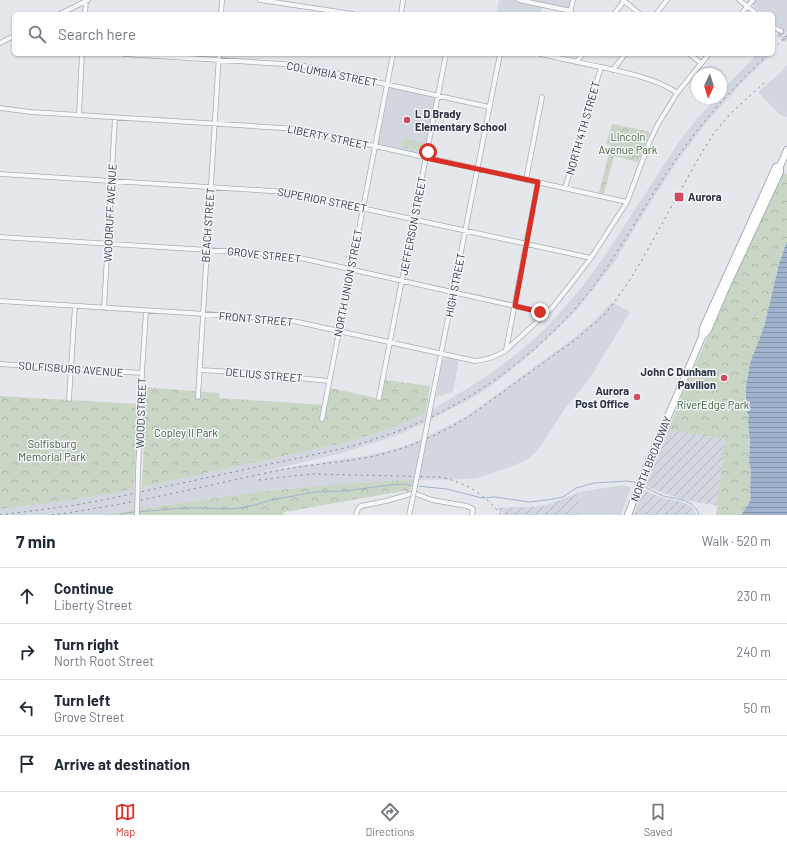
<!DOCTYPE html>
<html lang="en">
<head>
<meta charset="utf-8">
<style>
  body { margin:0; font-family:Barlow,sans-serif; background:#f6f6f7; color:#1f2937 }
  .compass { position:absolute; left:691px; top:68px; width:36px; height:36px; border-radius:50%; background:#fff; box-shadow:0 1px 3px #0004; rotate:184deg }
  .stop { position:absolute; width:12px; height:12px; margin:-9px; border:3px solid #d93025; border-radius:50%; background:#fff }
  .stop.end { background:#d93025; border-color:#fff; box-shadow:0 1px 4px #0008 }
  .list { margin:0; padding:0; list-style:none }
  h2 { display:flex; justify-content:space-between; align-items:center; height:52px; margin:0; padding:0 16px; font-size:17px }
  h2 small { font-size:13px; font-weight:400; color:#747a83 }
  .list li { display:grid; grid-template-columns:26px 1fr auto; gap:12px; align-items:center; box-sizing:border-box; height:56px; padding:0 16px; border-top:1px solid #e0e1e3 }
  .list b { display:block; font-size:15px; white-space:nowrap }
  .list p { margin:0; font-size:13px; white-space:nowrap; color:#747a83 }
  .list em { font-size:13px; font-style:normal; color:#747a83 }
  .icon { flex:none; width:22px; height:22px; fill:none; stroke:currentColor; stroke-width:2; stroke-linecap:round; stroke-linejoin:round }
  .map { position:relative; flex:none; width:787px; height:515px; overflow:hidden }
  .search { position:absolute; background:#fff; box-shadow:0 1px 3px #0004; left:12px; right:12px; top:12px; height:44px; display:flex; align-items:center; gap:10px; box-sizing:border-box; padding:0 14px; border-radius:6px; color:#747a83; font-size:15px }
  .sheet { height:276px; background:#fff }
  nav { display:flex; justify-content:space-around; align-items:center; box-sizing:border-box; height:56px; border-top:1px solid #e0e1e3; background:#fff; font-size:11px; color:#747a83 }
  nav a { display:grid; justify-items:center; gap:2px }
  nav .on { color:#d93025 }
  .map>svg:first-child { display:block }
</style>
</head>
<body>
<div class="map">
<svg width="787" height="515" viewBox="0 0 787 515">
  <defs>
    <pattern id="industrial-furrows" width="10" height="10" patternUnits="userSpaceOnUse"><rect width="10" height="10" fill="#d2d6de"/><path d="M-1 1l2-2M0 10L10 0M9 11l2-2" fill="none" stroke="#b4b8c0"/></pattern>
    <pattern id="forest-crowns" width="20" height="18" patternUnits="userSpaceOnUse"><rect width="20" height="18" fill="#c9d6c5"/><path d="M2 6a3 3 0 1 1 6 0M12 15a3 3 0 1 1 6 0" fill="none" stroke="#adb8ab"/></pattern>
    <pattern id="water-rules" width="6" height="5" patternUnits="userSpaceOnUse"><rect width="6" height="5" fill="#9fb4cc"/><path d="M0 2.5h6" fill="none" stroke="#8293a7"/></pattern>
  </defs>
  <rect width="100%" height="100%" fill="#e4e7ec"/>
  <path fill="#d2d6de" d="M499,0h72l-2,10 -27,-6 -2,10h-44z
    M747,0h40v33l-14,-11v-8h-10l-16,-13z
    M757,54h15l-33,32 -28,31 -33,43 -36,56 -28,47 -20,25 -18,23 -42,40 -34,28 -24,17 -56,29 -25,11 -50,16 -82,20 73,-12 34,-5 28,-7 20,-7 46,-23 36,-26 74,-54 24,-21 14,-15 18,10 -40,66 -26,32 -22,34 -7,9 -9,7 -16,7 -33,11 -10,1 -52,1 -121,8 -38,4 -153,23h-103v-6l55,-7 45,-7 42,-8 202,-44 39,-12 43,-18 39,-23 28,-18 27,-21 24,-21 26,-29 15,-18 21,-29 71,-109 18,-24 21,-23h5v-6l14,-15z
    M787,64v53l-8,-3 -21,-22 22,-19z
    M388,86l49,10 -12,60 -49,-11z
    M447,358l12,2 -6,32 -17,5 6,-35 2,-3z
    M623,485l8,2 -10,28h-44l3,-23z"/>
  <path fill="url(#industrial-furrows)" d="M668,430l57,9 -7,67 -32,-6 -23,-7 -19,-8 12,-29z
    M642,489l20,9 17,3 12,5 4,6 1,3h-63z
    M580,492l-3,23h-74l-6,-7 47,-2z"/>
  <path fill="url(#forest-crowns)" d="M612,124l35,7 3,2 -12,29 -24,-6 -10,38 -5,-1 12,-48 -5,-1z
    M404,138l20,5 -2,9 -22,-6 3,-4z
    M783,172l4,3v66l-8,23 -15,63 -14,36 -4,24v14l3,15 -1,5 2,21 -1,20 2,8 -1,20 1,8 -2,5 -8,12h-25l9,-76 -57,-9 18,-45z
    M385,380l45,6 -4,27 -43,18 -39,12 -202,44 2,-47 -2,-1 2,-52 75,6v5l107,7 4,-17 51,11z
    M0,396l138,8 -4,85c-45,9 -89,15 -134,20z
    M413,480l-3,12 -6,-1 -120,21 -1,3h-180l153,-23 73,-7z"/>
  <path fill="url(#water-rules)" d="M787,241v274h-46l8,-12 2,-5 -1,-8 1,-20 -2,-8 1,-20 -2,-21 1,-5 -2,-4 1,-3 -2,-8v-14l4,-24 14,-36 15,-63z"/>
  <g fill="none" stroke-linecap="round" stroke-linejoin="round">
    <path stroke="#9fb4cc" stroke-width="1" d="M417,486l30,3 35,9 13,-1 34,5 18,-2 16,-3 13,-9 18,-5 32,-2 8,1 4,2
      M643,486c6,3 13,7 20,10 13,3 32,3 36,19
      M138,512l44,-4h21l27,1 10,-1 15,-3 16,-5 45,-8 29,-1 44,-6 15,-1 10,2
      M120,515l4,-2 11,-1"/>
    <path stroke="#bfc3cb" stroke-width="4" stroke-dasharray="4 2" stroke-linecap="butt" d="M781,31l6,5
      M778,34l9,7"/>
    <g stroke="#a9aeb7" stroke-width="5.5">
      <path id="street" d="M260,0l93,14
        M519,0l52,11
        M623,0l17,14
        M739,0l18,14
        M570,13l3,-13
        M60,14l28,-14
        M85,14l1,-14
        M221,14l1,-14
        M401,14l2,-14
        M614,14l10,-13
        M656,14l11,-14
        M741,14l12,-14
        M773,27l8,4
        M0,43l14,-7
        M124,54l159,10 21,2 185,41
        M540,54c20,4 40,9 61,13 22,5 58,12 76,26
        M689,54l12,9
        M576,62l7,-8
        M613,70l12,-16
        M0,108l31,4 48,3 219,14 329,73
        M79,115l3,-61
        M0,174l288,18 303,66
        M526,180l16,-83
        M565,188l36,-121
        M0,237l287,18 259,58
        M0,301l284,18 191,42c12,-1 20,-4 30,-10l47,-43 39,-50 36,-56 22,-59 9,-19 19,-31 32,-39
        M104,308l11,-190
        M506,350l32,-168
        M0,364l142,9
        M199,370l37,2 93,9
        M436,379l64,-325
        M198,397l21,-343
        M379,398l67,-344
        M69,399l6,-93
        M322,419l71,-365
        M138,472l4,-99 4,-62
        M356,515l2,-6 3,-3 25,-5 28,-8 18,7 35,6 6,3 -1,6
        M409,515l3,-13"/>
    </g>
    <g stroke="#a9aeb7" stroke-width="8">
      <path id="secondary" d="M702,337l1,-9 73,-161 4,-1
        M628,515l18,-47 56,-131 6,-7 17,-40 55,-118v-6l7,-16"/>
    </g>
    <use href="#street" stroke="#f7f8fa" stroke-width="4"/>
    <use href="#secondary" stroke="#fff" stroke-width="6"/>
    <path stroke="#7d8696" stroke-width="1" stroke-dasharray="2 4" stroke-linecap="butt" d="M773,49l14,-13
      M259,480l33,-4 21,-2 126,3c26,5 46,17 62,38
      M0,515l70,-9 38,-7 237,-51c28,-8 54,-16 80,-28 64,-30 124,-76 167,-132 28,-37 50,-79 76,-117 29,-44 62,-81 100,-117
      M52,515c75,-10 149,-28 223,-44 34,-7 70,-8 104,-16 33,-8 63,-22 92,-40l104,-75 13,-11 17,-15 10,-13 13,-18 15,-25 55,-99 16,-26 17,-20 33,-30"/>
    <g stroke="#a9aeb7" stroke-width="5.5" stroke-linecap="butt">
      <path id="street-bridge" d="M412,502l24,-123
        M137,515l1,-43"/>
    </g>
    <use href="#street-bridge" stroke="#f7f8fa" stroke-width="4"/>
  </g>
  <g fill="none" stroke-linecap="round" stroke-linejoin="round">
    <path stroke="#d93025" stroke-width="5" d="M428,152l-2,6 112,24 -23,124 25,6"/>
  </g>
  <g fill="#d1495b" stroke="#f4f6f9" stroke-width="1.5">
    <circle cx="407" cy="120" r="4"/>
    <rect x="674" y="192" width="10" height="10" rx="2"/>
    <circle cx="724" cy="378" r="4"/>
    <circle cx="637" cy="397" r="4"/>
  </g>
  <g text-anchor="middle" stroke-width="3" stroke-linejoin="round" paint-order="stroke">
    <g font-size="11" fill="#2b3445" stroke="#f4f6f9">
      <text transform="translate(332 74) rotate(11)" y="4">COLUMBIA STREET</text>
      <text transform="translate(583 128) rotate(-74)" y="4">NORTH 4TH STREET</text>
      <text transform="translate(328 137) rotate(12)" y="4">LIBERTY STREET</text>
      <text transform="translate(322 200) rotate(11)" y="4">SUPERIOR STREET</text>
      <text transform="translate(110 213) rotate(-87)" y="4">WOODRUFF AVENUE</text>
      <text transform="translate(208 225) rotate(-86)" y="4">BEACH STREET</text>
      <text transform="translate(413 226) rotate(-79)" y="4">JEFFERSON STREET</text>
      <text transform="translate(264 255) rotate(6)" y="4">GROVE STREET</text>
      <text transform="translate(348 283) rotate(-79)" y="4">NORTH UNION STREET</text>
      <text transform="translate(455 285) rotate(-79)" y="4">HIGH STREET</text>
      <text transform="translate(256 319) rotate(5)" y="4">FRONT STREET</text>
      <text transform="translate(71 369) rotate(4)" y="4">SOLFISBURG AVENUE</text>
      <text transform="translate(264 375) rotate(5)" y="4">DELIUS STREET</text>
      <text transform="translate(141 413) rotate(-88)" y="4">WOOD STREET</text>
      <text transform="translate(651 459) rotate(-68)" y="4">NORTH BROADWAY</text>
    </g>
    <g font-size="11" font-weight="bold" fill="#2b3445" stroke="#f4f6f9" text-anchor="start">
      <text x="415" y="118">L D Brady<tspan x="415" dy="13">Elementary School</tspan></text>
      <text x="688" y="201">Aurora</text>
      <text x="716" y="376" text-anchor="end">John C Dunham<tspan x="716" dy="13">Pavilion</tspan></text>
      <text x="629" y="395" text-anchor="end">Aurora<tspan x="629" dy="13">Post Office</tspan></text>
    </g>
    <g font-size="11" fill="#3f6138" stroke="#f4f6f9">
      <text x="628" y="141">Lincoln<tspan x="628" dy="13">Avenue Park</tspan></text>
      <text x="713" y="409">RiverEdge Park</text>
      <text x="186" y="437">Copley II Park</text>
      <text x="52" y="448">Solfisburg<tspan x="52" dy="13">Memorial Park</tspan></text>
    </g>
  </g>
</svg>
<svg class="compass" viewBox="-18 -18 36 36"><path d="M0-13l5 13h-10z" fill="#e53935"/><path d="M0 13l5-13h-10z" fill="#747a83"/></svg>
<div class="stop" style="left:428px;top:152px"></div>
<div class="stop end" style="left:540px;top:312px"></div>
<div class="search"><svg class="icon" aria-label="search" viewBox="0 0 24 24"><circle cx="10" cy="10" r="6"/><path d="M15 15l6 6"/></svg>Search here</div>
</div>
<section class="sheet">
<h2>7 min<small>Walk · 520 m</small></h2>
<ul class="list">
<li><svg class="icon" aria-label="ahead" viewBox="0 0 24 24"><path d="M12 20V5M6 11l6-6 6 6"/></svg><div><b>Continue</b><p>Liberty Street</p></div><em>230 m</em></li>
<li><svg class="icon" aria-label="right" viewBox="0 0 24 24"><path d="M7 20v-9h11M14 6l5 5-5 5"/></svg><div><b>Turn right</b><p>North Root Street</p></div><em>240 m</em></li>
<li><svg class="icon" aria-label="left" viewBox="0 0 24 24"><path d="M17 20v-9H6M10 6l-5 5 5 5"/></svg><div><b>Turn left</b><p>Grove Street</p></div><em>50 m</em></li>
<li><svg class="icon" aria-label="arrive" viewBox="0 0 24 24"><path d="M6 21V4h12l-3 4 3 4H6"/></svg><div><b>Arrive at destination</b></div></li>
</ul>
</section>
<nav>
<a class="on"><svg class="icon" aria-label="map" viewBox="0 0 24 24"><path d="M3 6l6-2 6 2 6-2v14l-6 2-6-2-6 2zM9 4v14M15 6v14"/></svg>Map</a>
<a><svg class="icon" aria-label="directions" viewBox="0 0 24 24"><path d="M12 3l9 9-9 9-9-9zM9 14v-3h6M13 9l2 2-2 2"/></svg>Directions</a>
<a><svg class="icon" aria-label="saved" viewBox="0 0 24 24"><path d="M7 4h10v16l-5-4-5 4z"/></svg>Saved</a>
</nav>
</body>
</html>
